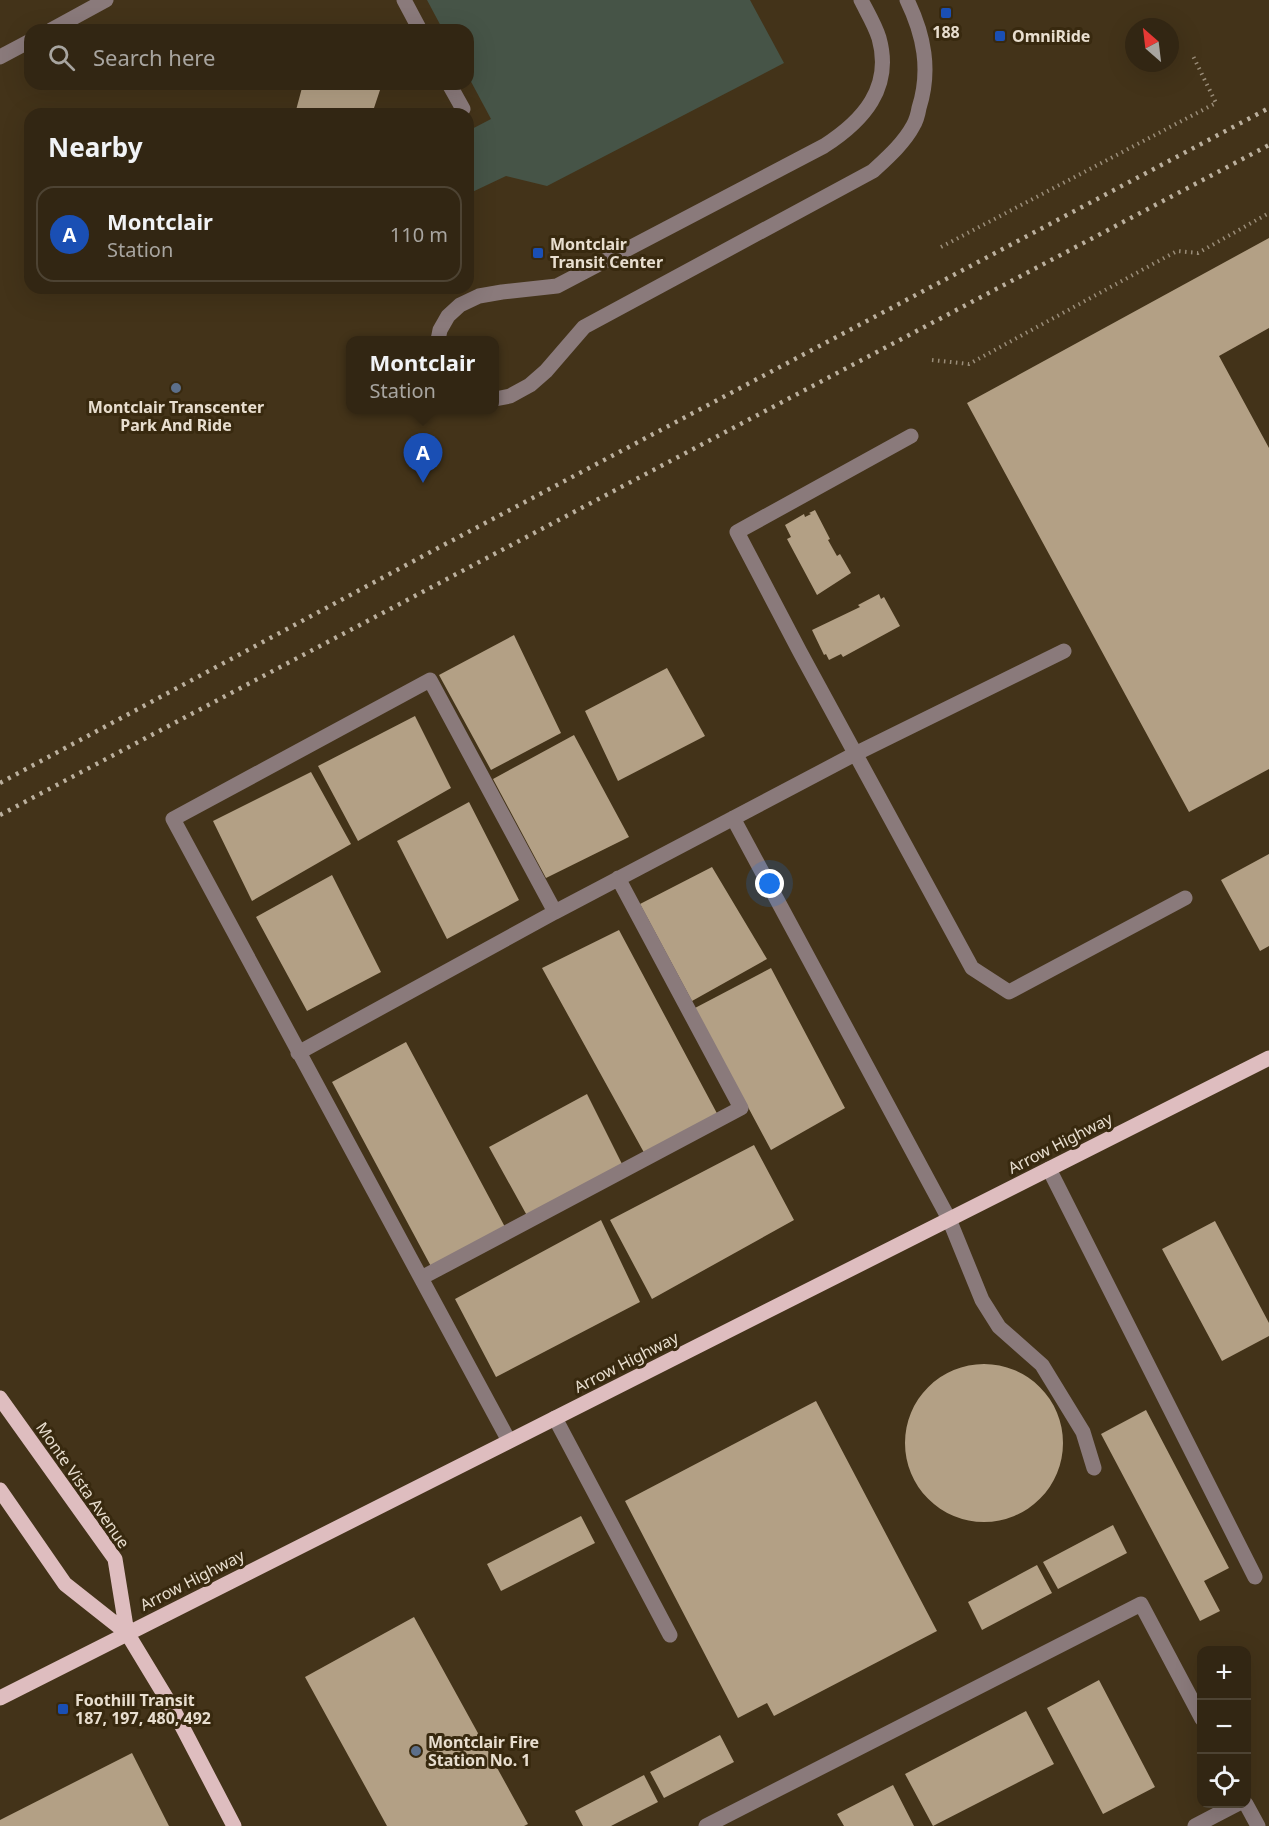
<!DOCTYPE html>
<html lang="en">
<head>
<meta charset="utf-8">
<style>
  body { margin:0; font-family:"Noto Sans",sans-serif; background:#3a2e1c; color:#f1f3f6 }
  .controls { position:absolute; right:18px; bottom:18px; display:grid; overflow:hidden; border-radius:12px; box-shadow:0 6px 24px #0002 }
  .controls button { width:54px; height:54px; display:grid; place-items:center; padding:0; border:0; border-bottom:2px solid #4d4333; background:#322613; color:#f1f3f6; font:30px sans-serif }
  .compass { position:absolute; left:1125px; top:18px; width:54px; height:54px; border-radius:50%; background:#322613; box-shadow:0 6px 24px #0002; rotate:332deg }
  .you { position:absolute; left:770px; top:884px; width:21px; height:21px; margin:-15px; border:4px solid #fff; border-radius:50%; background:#1a73e8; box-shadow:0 0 0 9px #1a73e833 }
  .badge { display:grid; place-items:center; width:39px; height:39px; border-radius:50%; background:#5dc7e8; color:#fff; font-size:20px; font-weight:700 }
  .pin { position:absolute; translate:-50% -50px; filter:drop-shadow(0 2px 3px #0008) }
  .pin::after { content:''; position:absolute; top:32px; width:21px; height:18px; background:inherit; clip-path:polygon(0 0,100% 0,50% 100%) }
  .popup { position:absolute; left:346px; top:336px; width:153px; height:78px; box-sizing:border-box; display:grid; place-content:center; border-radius:12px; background:#322613; filter:drop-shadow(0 2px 4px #0005); font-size:20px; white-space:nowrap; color:#a8a5a0 }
  .popup b { font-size:22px; color:#f1f3f6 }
  .popup::after { content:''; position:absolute; left:50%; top:100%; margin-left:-12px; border:12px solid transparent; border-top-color:#322613 }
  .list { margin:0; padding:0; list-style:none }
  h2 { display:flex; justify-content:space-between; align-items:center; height:78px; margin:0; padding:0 24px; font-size:26px }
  h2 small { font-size:20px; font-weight:400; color:#a8a5a0 }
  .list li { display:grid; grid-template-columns:39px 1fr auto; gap:18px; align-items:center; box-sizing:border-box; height:96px; margin:0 12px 12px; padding:0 12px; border:2px solid #4d4333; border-radius:18px }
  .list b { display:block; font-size:22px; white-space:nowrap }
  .list p { margin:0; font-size:20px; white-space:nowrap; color:#a8a5a0 }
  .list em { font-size:20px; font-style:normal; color:#a8a5a0 }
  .icon { flex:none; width:33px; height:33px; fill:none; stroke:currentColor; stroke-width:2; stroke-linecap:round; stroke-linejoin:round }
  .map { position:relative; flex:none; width:1269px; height:1826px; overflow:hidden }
  .search { position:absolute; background:#322613; box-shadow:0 6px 24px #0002; left:24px; top:24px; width:450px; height:66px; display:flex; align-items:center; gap:15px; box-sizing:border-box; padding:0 21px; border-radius:18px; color:#a8a5a0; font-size:22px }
  .panel { position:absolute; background:#322613; box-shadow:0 6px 24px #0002; left:24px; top:108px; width:450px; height:186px; border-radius:18px }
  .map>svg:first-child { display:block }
</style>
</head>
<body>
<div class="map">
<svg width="1269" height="1826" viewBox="0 0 1269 1826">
  <rect width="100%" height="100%" fill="#433319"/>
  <path fill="#465447" d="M427,0h323l34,63 -237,123 -41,-10 -38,18v-63l23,-12 -23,-43v-46h-25z"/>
  <path fill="#b3a085" d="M303,84h79l-10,30h-77z
    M1269,238v90l-50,28 50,92v321l-80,43 -222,-409z
    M815,510l15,29 -2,1 9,16 3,-2 11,19 -34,22 -30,-56 4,-2 -6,-12 19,-11 1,3 6,-3 -2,-1z
    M879,594l2,5 3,-2 16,29 -57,31 -2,-3 -12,6 -3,-6 -2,1 -12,-25 48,-23 -2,-2z
    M514,635l47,98 -70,37 -52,-95z
    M667,668l38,68 -87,45 -33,-70z
    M415,716l36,72 -93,53 -40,-75z
    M574,735l55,102 -83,41 -53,-99z
    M311,772l40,72 -99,57 -39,-80z
    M469,802l50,98 -72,39 -50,-98z
    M1269,854v92l-9,5 -39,-71z
    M712,867l55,92 -75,42 -52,-97z
    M332,875l49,97 -74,39 -51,-94z
    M619,930l101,189 -73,39 -105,-190z
    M771,968l74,140 -74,42 -76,-142z
    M406,1042l99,185 -71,45 -102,-190z
    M587,1094l38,76 -95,51 -41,-74z
    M754,1145l40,75 -142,79 -42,-79z
    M601,1220l39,82 -144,75 -41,-78z
    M1215,1221l54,102v13l-47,25 -60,-112z
    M905 1443a79 79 0 1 1 158 0a79 79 0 1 1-158 0Z
    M816,1401l121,230 -163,85 -7,-13 -29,15 -113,-217z
    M1146,1410l83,158 -25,13 16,30 -20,10 -99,-187z
    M581,1516l14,27 -94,48 -14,-27z
    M1113,1525l14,28 -69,36 -15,-27z
    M1037,1565l15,28 -70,37 -14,-28z
    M414,1617l114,207 -4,2h-137l-82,-149z
    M1099,1680l56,107 -52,27 -56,-106z
    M1026,1711l28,53 -121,62 -28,-52z
    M720,1735l14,27 -70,36 -14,-26z
    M132,1753l37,73h-169v-6z
    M644,1775l14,27 -47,24h-28l-8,-15z
    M893,1785l21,41h-70l-7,-12z"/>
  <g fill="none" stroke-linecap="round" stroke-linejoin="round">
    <path stroke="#9a8d79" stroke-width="4" stroke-dasharray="1.5 4.5" stroke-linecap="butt" d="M941,247l275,-144 -23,-47
      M932,360l37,4 208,-113 21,2 71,-40"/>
    <path stroke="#8a7a7b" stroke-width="15" d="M404,0l16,30
      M51,30l55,-30
      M0,57l30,-16
      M449,84l14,25
      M438,340l2,-10 8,-14 12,-11 19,-9 23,-4 55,-6 267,-140c39,-25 69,-58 55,-108 -4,-13 -12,-26 -18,-38
      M495,399l15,-3 20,-11 16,-14 38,-44 289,-156c14,-13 31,-28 40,-45 3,-5 5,-12 6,-18 12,-38 5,-73 -12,-108
      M911,436l-174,96 63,120 172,316 37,24 176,-94
      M733,818l216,401 33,81 17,27 43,38 41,67 11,36
      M298,1053l257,-141
      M1049,1169l206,408
      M421,1278l320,-170 -123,-230
      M555,1418l115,217
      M509,1441l-336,-622 257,-139 125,232 300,-158 209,-103
      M1246,1804l12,22
      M706,1826l435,-222 61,115
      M1195,1826l42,-22"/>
    <path stroke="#debdbf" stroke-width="15" d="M0,1398l115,161 12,74
      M0,1490l65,94 62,49 46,76 61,117
      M0,1698l1269,-640"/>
    <path stroke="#bbb09e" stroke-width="4.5" stroke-dasharray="3 6" stroke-linecap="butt" d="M0,783l438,-235 831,-440
      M0,815l1269,-670"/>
  </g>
  <g fill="#1a4fb4" stroke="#38290f" stroke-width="2">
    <rect x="940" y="7" width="12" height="12" rx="3"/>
    <rect x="994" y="30" width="12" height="12" rx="3"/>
    <rect x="532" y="247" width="12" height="12" rx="3"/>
    <rect x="57" y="1703" width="12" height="12" rx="3"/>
  </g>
  <g fill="#5c6f8a" stroke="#38290f" stroke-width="2">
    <circle cx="176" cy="388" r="6"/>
    <circle cx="416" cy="1751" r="6"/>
  </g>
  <g text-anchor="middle" stroke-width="6" stroke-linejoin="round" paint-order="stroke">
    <g font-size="16" font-weight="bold" fill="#e8decf" stroke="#38290f" text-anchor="start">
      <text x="946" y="38" text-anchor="middle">188</text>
      <text x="1012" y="42">OmniRide</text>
      <text x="550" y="250">Montclair<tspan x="550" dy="18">Transit Center</tspan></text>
      <text x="176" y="413" text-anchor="middle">Montclair Transcenter<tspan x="176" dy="18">Park And Ride</tspan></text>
      <text x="75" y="1706">Foothill Transit<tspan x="75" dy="18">187, 197, 480, 492</tspan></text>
      <text x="428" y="1748">Montclair Fire<tspan x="428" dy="18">Station No. 1</tspan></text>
    </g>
    <g font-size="16" fill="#e8decf" stroke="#38290f">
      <text transform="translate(1060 1143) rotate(-27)" y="6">Arrow Highway</text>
      <text transform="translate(626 1362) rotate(-27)" y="6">Arrow Highway</text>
      <text transform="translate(83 1485) rotate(55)" y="6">Monte Vista Avenue</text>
      <text transform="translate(192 1580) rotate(-27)" y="6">Arrow Highway</text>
    </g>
  </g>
</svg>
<div class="controls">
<button>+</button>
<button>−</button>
<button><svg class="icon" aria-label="locate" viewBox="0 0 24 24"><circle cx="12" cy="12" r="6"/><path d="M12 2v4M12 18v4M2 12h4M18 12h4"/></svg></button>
</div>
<svg class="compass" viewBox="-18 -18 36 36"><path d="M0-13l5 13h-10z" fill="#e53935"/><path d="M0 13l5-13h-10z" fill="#a8a5a0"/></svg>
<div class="you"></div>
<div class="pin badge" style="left:423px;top:483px;background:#1a4fb4">A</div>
<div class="popup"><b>Montclair</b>Station</div>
<div class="search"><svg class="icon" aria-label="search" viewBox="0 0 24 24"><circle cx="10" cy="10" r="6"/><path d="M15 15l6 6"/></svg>Search here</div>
<section class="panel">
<h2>Nearby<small></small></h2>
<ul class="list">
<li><span class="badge" style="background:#1a4fb4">A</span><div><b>Montclair</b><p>Station</p></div><em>110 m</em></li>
</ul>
</section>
</div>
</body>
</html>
